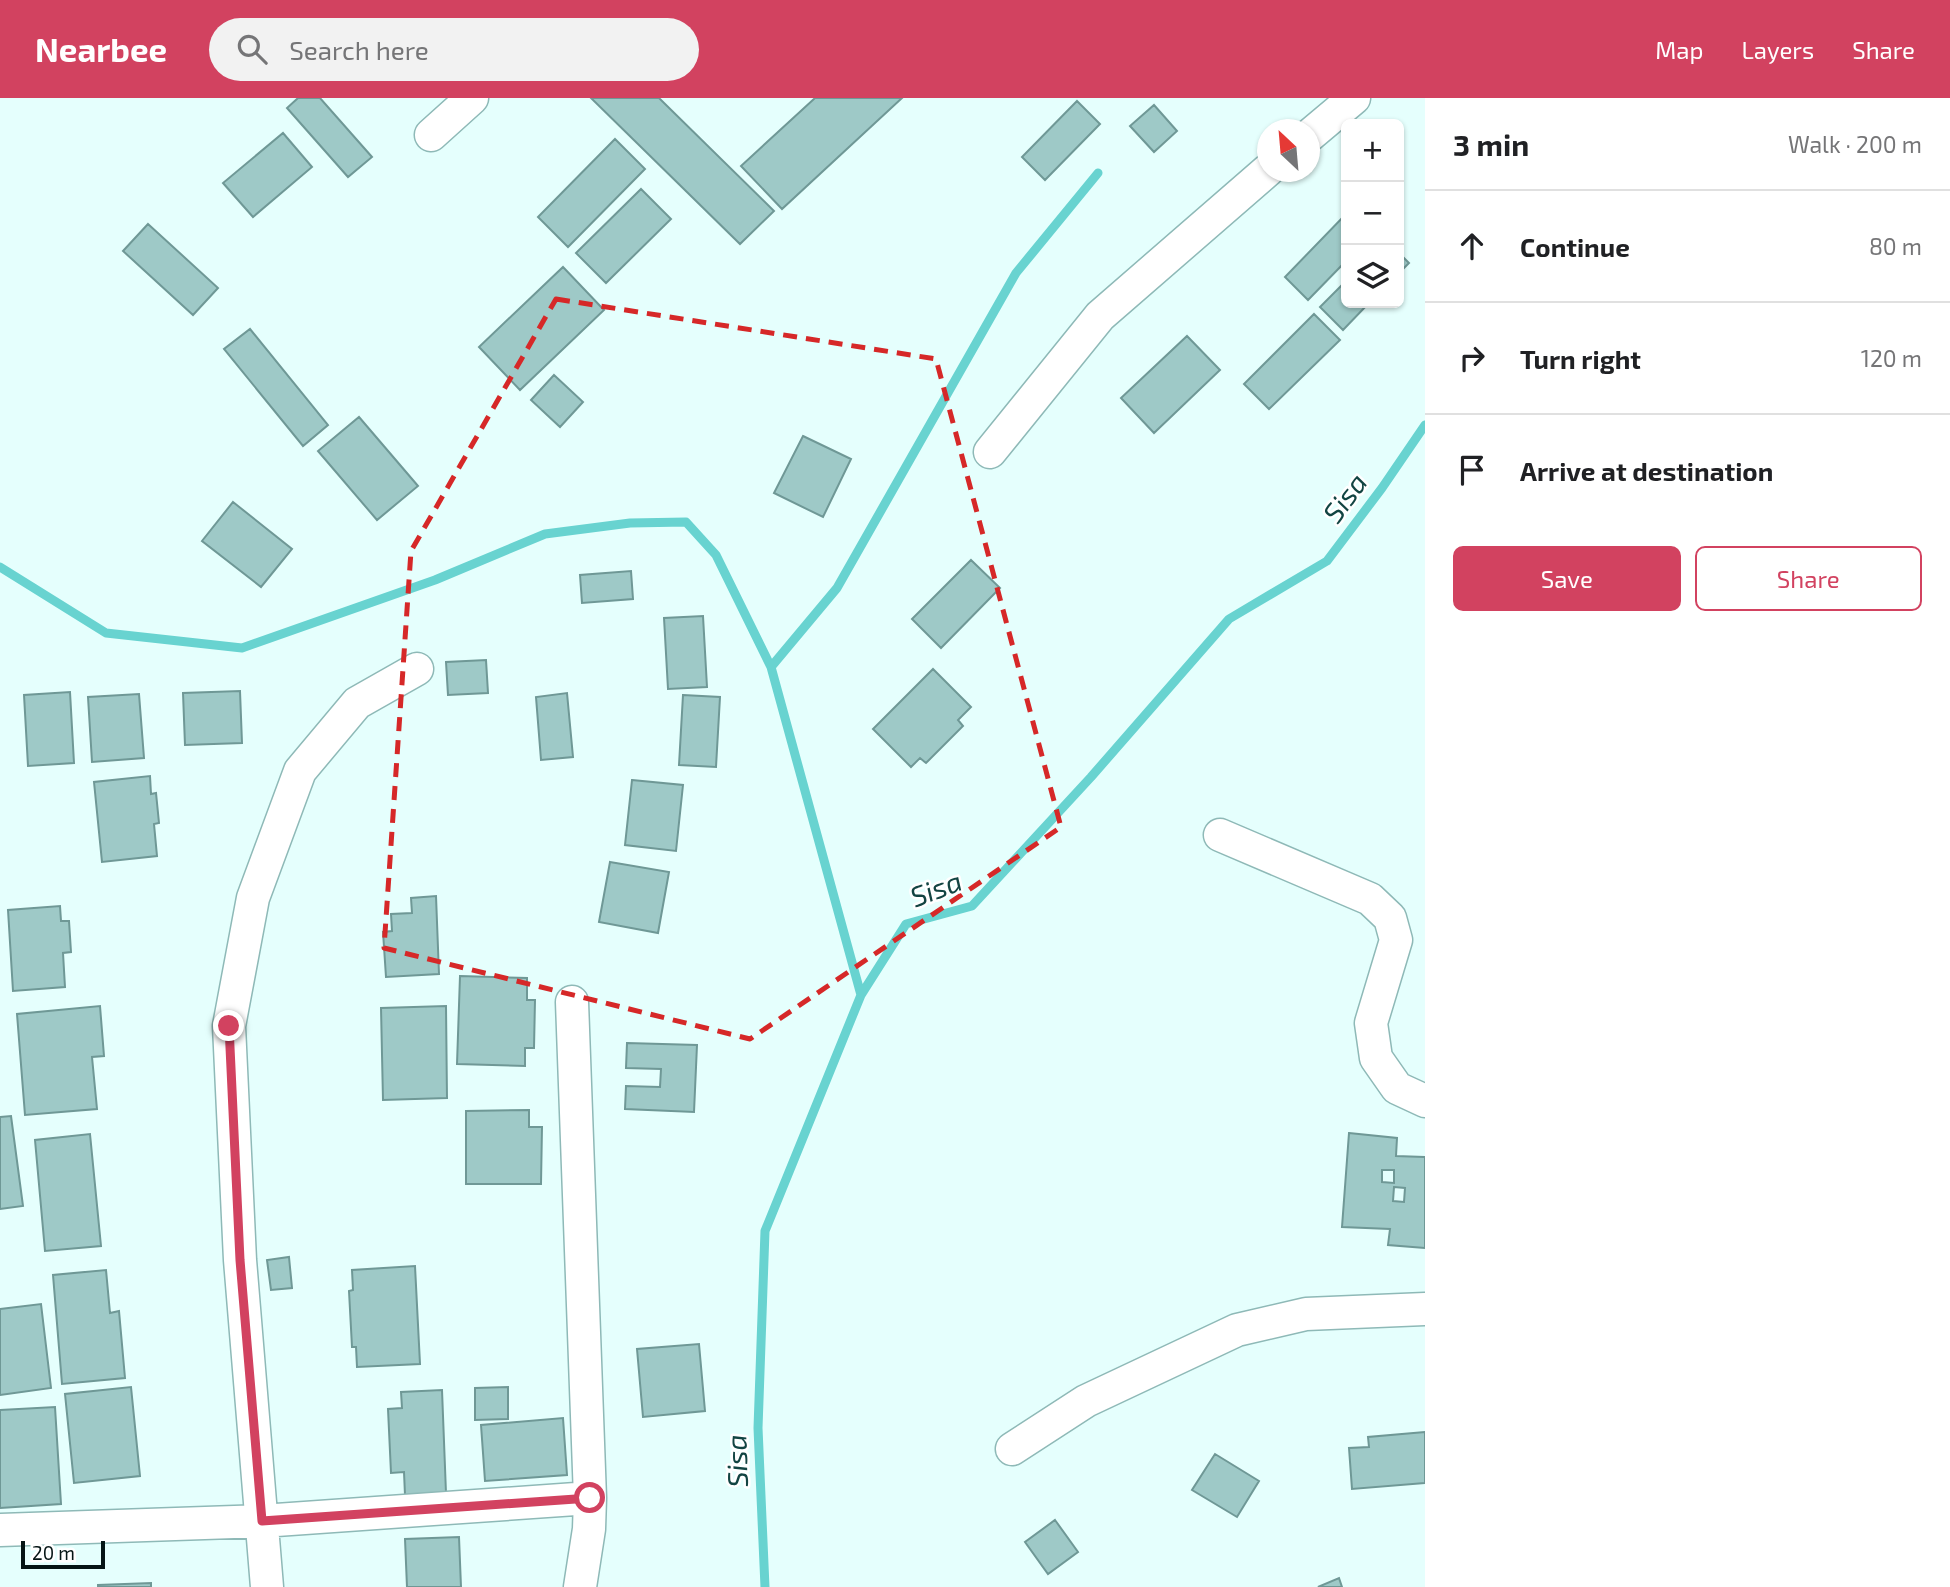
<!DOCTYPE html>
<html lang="en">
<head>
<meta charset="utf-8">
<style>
  body { margin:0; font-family:"Exo 2",sans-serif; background:#f2f2f2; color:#202124 }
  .controls { position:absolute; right:21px; top:21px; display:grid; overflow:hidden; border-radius:10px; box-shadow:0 2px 5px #0004 }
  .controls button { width:63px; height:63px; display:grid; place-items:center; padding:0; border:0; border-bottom:2px solid #e0e0e0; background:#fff; color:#202124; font:35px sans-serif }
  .compass { position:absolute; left:1257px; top:21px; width:63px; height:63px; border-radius:50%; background:#fff; box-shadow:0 2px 5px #0004; rotate:334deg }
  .scale { position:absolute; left:21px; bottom:18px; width:84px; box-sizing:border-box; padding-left:7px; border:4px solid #051515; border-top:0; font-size:19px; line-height:24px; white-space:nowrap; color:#051515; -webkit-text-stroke:5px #fff; paint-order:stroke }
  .stop { position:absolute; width:21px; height:21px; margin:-16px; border:5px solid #d24260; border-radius:50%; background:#fff }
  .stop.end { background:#d24260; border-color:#fff; box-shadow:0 2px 7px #0008 }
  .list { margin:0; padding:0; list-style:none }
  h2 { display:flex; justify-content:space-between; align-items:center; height:91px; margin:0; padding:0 28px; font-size:30px }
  h2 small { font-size:23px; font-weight:400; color:#757577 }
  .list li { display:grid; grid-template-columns:46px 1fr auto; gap:21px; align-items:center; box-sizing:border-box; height:112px; padding:0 28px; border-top:2px solid #e0e0e0 }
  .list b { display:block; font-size:26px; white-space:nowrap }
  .list em { font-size:23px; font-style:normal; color:#757577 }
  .actions { display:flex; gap:14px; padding:21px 28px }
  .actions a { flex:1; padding:16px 0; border:2px solid #d24260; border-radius:10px; text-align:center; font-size:24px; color:#d24260 }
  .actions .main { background:#d24260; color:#fff }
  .icon { flex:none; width:38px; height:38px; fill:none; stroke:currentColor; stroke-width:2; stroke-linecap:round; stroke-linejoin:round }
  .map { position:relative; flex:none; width:1425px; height:1489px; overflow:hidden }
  header { display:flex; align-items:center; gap:42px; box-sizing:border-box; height:98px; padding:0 35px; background:#d24260; color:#fff }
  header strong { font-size:33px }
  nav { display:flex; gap:38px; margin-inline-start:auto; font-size:24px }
  .search { width:490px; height:63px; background:#f2f2f2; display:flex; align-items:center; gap:18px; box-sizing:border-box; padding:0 24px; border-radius:38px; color:#757577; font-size:26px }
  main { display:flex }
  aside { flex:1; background:#fff }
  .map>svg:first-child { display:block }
</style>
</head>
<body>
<header>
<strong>Nearbee</strong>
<div class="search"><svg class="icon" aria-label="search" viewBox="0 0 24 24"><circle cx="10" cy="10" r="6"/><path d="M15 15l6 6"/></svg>Search here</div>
<nav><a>Map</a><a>Layers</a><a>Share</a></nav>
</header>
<main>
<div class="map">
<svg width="1425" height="1489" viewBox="0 0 1425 1489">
  <rect width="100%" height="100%" fill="#e5fffd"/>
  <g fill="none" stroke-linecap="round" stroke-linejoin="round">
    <path stroke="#68d3d0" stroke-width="9" d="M0,469l106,66 136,15 193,-68 110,-46 85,-11 56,-1 30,33 55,112 90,328
      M771,569l66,-79 179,-315 82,-100
      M765,1489l-7,-159 7,-197 96,-236 45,-71 66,-18 119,-129 138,-158 98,-58 55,-73 43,-63"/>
  </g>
  <path fill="#9ec9c7" stroke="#6f9896" stroke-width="2" fill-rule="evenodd" d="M298,0h22l52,59 -24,20 -61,-69z
    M591,0h68l115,113 -34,33z
    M815,0h87l-120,111 -41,-43z
    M1077,3l23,23 -55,56 -23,-23z
    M1154,7l23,26 -23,21 -24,-26z
    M283,35l29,34 -59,50 -30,-34z
    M615,41l30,30 -77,78 -30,-30z
    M641,91l30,30 -65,64 -30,-30z
    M1346,116v47l-38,39 -23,-23z
    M148,126l70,64 -25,27 -70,-64z
    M1399,155l10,10 -10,10z
    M563,169l41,43 -84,80 -41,-43z
    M1346,183v22h23l-26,27 -23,-23z
    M1314,216l26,26 -71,69 -25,-25z
    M250,231l78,96 -25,21 -79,-97z
    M1187,238l33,34 -66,63 -33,-35z
    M554,277l29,27 -23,25 -29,-27z
    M359,319l59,69 -41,34 -59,-69z
    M803,338l48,23 -28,58 -49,-24z
    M233,404l59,47 -31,38 -59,-46z
    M971,462l29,28 -59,60 -29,-29z
    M631,473l2,28 -51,4 -2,-28z
    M703,518l4,71 -39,2 -4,-71z
    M486,562l2,33 -40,2 -2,-33z
    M933,571l38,38 -13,13 5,6 -37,37 -6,-5 -9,9 -38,-38z
    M240,593l2,52 -57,2 -2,-52z
    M70,594l4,71 -46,3 -4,-71z
    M567,595l6,64 -32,3 -5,-63z
    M139,596l5,64 -52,4 -4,-65z
    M683,597l37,2 -4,70 -37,-2z
    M150,678l1,18 5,-1 3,30 -5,1 3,32 -55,6 -8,-80z
    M632,682l51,5 -7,66 -51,-6z
    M610,764l59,10 -11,61 -59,-11z
    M436,798l3,78 -53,3 -3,-45 9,-1 -1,-17 21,-1 -1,-15z
    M60,808l1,15h8l2,31 -8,1 2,34 -52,4 -5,-81z
    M460,878l67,2v22h8l-1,48h-9v18l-68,-2z
    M100,908l4,50 -12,1 5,52 -72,6 -8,-101z
    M446,908l1,92 -64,2 -2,-92z
    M627,945l70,2 -3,67 -69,-3 1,-23 34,1 1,-18 -35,-1z
    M529,1012v17h13l-1,57h-75v-73z
    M11,1018l12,90 -23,3v-92z
    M1349,1035l48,5 -1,18 29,1v91l-37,-3 2,-16 -48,-2zM1382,1072h12v13l-12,-1zM1394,1089l11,1 -1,14 -11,-1z
    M90,1036l11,112 -56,5 -10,-111z
    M289,1159l3,31 -21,2 -4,-30z
    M415,1168l5,98 -63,3 -1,-20h-4l-3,-56 4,-1 -1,-20z
    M106,1172l4,43 9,-2 6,67 -63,6 -9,-109z
    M41,1206l10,84 -51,7v-86z
    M699,1246l6,67 -62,6 -6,-68z
    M131,1289l9,89 -66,7 -9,-89z
    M508,1289v32l-33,1v-32z
    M442,1292l4,103 -41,2 -1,-23 -13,1 -3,-64 14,-1 -1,-16z
    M55,1309l6,97 -61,4v-98z
    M563,1320l4,57 -82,6 -4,-56z
    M1425,1334v51l-73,6 -3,-41 20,-1 -1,-10z
    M1215,1356l44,27 -22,36 -45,-27z
    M1055,1422l23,32 -30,22 -23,-32z
    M459,1439l2,50h-54l-2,-48z
    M1339,1480l3,9h-24z
    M151,1485v4h-53v-2z"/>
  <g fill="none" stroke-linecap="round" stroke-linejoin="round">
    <g stroke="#8eb9b7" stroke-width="35">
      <path id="minor" d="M431,37l41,-37
        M1310,37l44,-37
        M990,354l110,-136 168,-146
        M1220,737l150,64 20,19 6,22 -25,83 5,35 21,30 28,13
        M572,904l18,496 -1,31 -9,58
        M1012,1351l74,-48 151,-71 69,-16 119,-5
        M0,1432l262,-9 328,-23
        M267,1489l-27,-327 -11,-234 24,-128 47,-127 57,-68 60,-34"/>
    </g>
    <use href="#minor" stroke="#fff" stroke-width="32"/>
  </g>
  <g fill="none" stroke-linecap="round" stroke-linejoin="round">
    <path stroke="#d24260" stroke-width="9" d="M229,928l11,234 22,261 328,-23"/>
  </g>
  <path fill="none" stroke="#d62828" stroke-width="5" stroke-dasharray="14 9" stroke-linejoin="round" d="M556,201l380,60 125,468 -311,212 -366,-91 27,-397z"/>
  <g text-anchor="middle" stroke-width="5" stroke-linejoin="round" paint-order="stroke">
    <g font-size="28" font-style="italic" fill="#124442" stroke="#fff">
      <text transform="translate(1345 400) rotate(-54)" y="10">Sisa</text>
      <text transform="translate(936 791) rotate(-21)" y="10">Sisa</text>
      <text transform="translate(737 1363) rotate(-92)" y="10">Sisa</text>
    </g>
  </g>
</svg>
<div class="controls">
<button>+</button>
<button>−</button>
<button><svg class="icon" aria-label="layers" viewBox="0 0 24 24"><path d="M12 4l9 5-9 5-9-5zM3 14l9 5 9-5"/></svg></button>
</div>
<svg class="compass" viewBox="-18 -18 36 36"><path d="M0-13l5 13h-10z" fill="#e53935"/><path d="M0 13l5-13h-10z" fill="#757577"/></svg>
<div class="scale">20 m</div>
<div class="stop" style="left:590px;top:1400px"></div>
<div class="stop end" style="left:229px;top:928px"></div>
</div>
<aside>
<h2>3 min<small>Walk · 200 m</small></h2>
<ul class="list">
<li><svg class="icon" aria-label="ahead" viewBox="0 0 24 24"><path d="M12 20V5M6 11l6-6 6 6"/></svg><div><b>Continue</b></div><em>80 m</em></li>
<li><svg class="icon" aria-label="right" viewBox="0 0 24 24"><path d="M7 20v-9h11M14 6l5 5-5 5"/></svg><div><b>Turn right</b></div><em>120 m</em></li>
<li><svg class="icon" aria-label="arrive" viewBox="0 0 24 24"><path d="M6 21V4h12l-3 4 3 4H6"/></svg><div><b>Arrive at destination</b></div></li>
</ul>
<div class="actions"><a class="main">Save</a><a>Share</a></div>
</aside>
</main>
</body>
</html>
